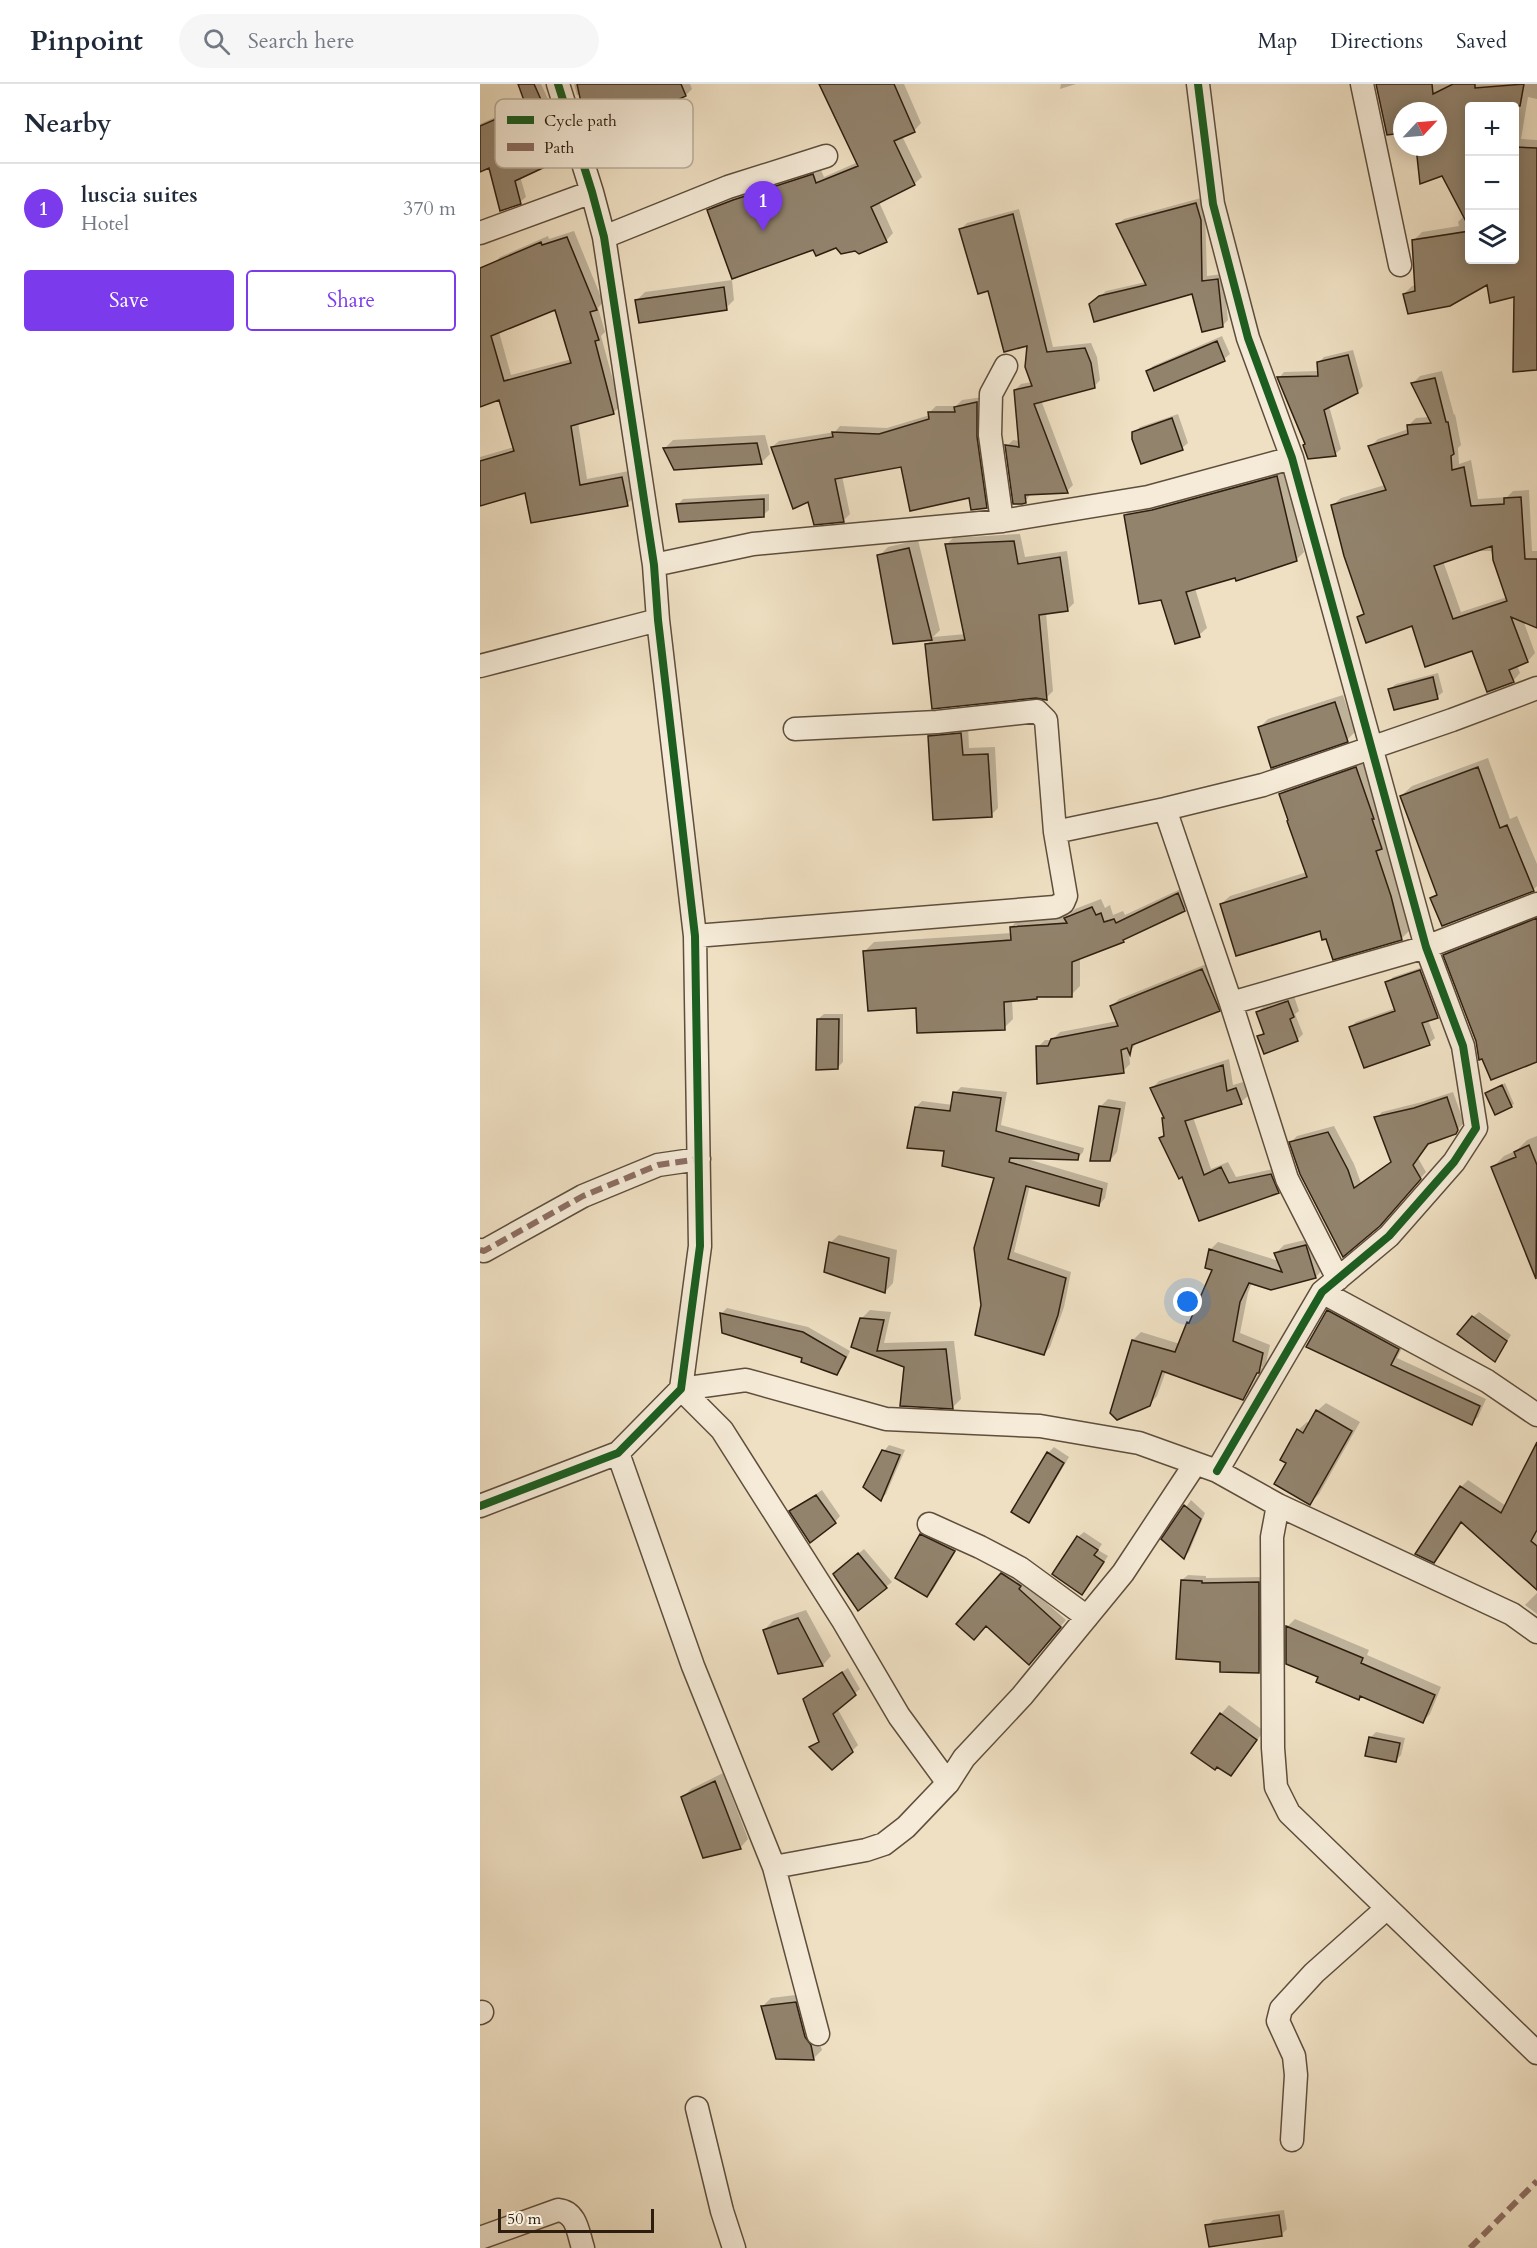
<!DOCTYPE html>
<html lang="en">
<head>
<meta charset="utf-8">
<style>
  body { margin:0; font-family:Cardo,serif; background:#f6f6f7; color:#1f2937 }
  .controls { position:absolute; right:18px; top:18px; display:grid; overflow:hidden; border-radius:6px; box-shadow:0 3px 15px #0003 }
  .controls button { width:54px; height:54px; display:grid; place-items:center; padding:0; border:0; border-bottom:2px solid #e0e1e3; background:#fff; color:#1f2937; font:30px sans-serif }
  .compass { position:absolute; left:913px; top:18px; width:54px; height:54px; border-radius:50%; background:#fff; box-shadow:0 3px 15px #0003; rotate:64deg }
  .scale { position:absolute; left:18px; bottom:15px; width:156px; box-sizing:border-box; padding-left:6px; border:3px solid #2e1e0f; border-top:0; font-size:16px; line-height:21px; white-space:nowrap; color:#2e1e0f; -webkit-text-stroke:4px #f5ebd8; paint-order:stroke }
  .you { position:absolute; left:708px; top:1218px; width:21px; height:21px; margin:-15px; border:4px solid #fff; border-radius:50%; background:#1a73e8; box-shadow:0 0 0 9px #1a73e833 }
  .badge { display:grid; place-items:center; width:39px; height:39px; border-radius:50%; background:#7c3aed; color:#fff; font-size:20px; font-weight:700 }
  .pin { position:absolute; translate:-50% -50px; filter:drop-shadow(0 2px 3px #0008) }
  .pin::after { content:''; position:absolute; top:32px; width:21px; height:18px; background:inherit; clip-path:polygon(0 0,100% 0,50% 100%) }
  .list { margin:0; padding:0; list-style:none }
  h2 { display:flex; justify-content:space-between; align-items:center; height:78px; margin:0; padding:0 24px; font-size:26px }
  h2 small { font-size:20px; font-weight:400; color:#747a83 }
  .list li { display:grid; grid-template-columns:39px 1fr auto; gap:18px; align-items:center; box-sizing:border-box; height:90px; padding:0 24px; border-top:2px solid #e0e1e3 }
  .list b { display:block; font-size:22px; white-space:nowrap }
  .list p { margin:0; font-size:20px; white-space:nowrap; color:#747a83 }
  .list em { font-size:20px; font-style:normal; color:#747a83 }
  .actions { display:flex; gap:12px; padding:18px 24px }
  .actions a { flex:1; padding:14px 0; border:2px solid #7c3aed; border-radius:6px; text-align:center; font-size:21px; color:#7c3aed }
  .actions .main { background:#7c3aed; color:#fff }
  .icon { flex:none; width:33px; height:33px; fill:none; stroke:currentColor; stroke-width:2; stroke-linecap:round; stroke-linejoin:round }
  .map { position:relative; flex:none; width:1057px; height:2164px; overflow:hidden }
  header { display:flex; align-items:center; gap:36px; box-sizing:border-box; height:84px; padding:0 30px; background:#fff; border-bottom:2px solid #e0e1e3 }
  header strong { font-size:28px }
  nav { display:flex; gap:33px; margin-inline-start:auto; font-size:21px }
  .search { width:420px; height:54px; background:#f6f6f7; display:flex; align-items:center; gap:15px; box-sizing:border-box; padding:0 21px; border-radius:33px; color:#747a83; font-size:22px }
  main { display:flex }
  aside { flex:1; background:#fff }
  .map>svg:first-child { display:block }
</style>
</head>
<body>
<header>
<strong>Pinpoint</strong>
<div class="search"><svg class="icon" aria-label="search" viewBox="0 0 24 24"><circle cx="10" cy="10" r="6"/><path d="M15 15l6 6"/></svg>Search here</div>
<nav><a>Map</a><a>Directions</a><a>Saved</a></nav>
</header>
<main>
<aside>
<h2>Nearby<small></small></h2>
<ul class="list">
<li><span class="badge">1</span><div><b>luscia suites</b><p>Hotel</p></div><em>370 m</em></li>
</ul>
<div class="actions"><a class="main">Save</a><a>Share</a></div>
</aside>
<div class="map">
<svg width="1057" height="2164" viewBox="0 0 1057 2164">
  <rect width="100%" height="100%" fill="#efe0c3"/>
  <filter id="stains"><feTurbulence type="fractalNoise" baseFrequency=".00333" numOctaves="4"/><feColorMatrix values="0 0 0 0 .2 0 0 0 0 .09 0 0 0 0 .02 0 0 0 .5 -.17"/></filter>
  <radialGradient id="worn" r=".72"><stop offset=".6" stop-color="#630" stop-opacity="0"/><stop offset="1" stop-color="#630" stop-opacity=".3"/></radialGradient>
  <path fill="#0003" fill-rule="evenodd" d="M40,0h21l14,30 12,38 -6,5 -41,19 6,21 -6,5 -30,-36 -10,4v-46l47,-21z
    M94,0h116l2,5 -6,6 -49,15 -6,6 -25,-2 -25,-20 -4,1z
    M341,0h83l17,39 -7,8 -12,5 20,41 -8,7 -35,18 14,31 -7,8 -31,9 -19,-4 -22,2 -105,-38 7,-7 25,-10 79,-25 4,9 34,-15z
    M581,0h15l-16,5z
    M896,0h161v15l-9,-2 -7,42 16,1v229l-22,1v-75l-27,-12 -84,11 8,-8 5,-1 -3,-45 8,-8 37,-6 -1,-4 6,-6 -22,-42 -24,-27h20v-36h-36v20l-14,3zM990,22h44v154h-44z
    M721,114l4,15 2,63 16,-2 5,46 -6,6 -29,-34 -96,7 9,-8 40,-9 -28,-58 6,-5z
    M539,125l34,138 38,-4 6,14 3,23 -6,7 -53,13 32,85 -6,6 -36,2 -6,9 -18,-56 6,-6 7,1 -5,-51 6,-6 11,-2 -4,-38 -39,-54 -28,-61 6,-6z
    M94,147l29,71 -5,6 7,24 -4,4 19,70 -7,7 -35,9 9,57 42,-8 5,26 -7,7 -101,-13 -46,14v-48l34,-10 -14,-49 -20,7v-108l13,-33 7,-7 48,-21 1,3zM76,224l16,51 -61,16 -12,-43z
    M252,196l2,20 -8,8 -89,-8 8,-8z
    M742,252l8,18 -6,5 -69,30 -8,-17 6,-6z
    M873,266l10,36 -6,6 -28,14 12,43 -6,5 -28,-10 -28,-66 5,-6 35,-1 -1,-8 6,-6z
    M962,287l12,44 1,-1 6,31 -3,3 1,16 12,-4 7,39 29,-2 6,-6 16,-1 3,61h5v75l-14,-6 12,33 -7,8 -11,4 3,8 -7,8 -40,-32 -60,-25 -55,-6 7,-7 -32,-106 8,-7 44,-13 -15,-38 8,-8 31,-10 -1,-3 8,-8 13,-1 -16,-34 7,-7zM995,467h16l16,46 -46,15 -18,-51z
    M503,313l10,103 -7,7 -16,-11 -68,-31 -60,11 8,38 -7,7 -34,-22 -37,-52 7,-6 56,-9 5,-6 47,2 43,-13v-3l6,-6h20l6,-6z
    M698,330l10,29 -6,5 -48,-15 6,-6z
    M285,351l5,19 -9,9 -86,6 -10,-21 8,-8z
    M804,386l20,82 -7,7 -60,20 -1,-3 -41,12 12,40 -8,7 -37,-37 -37,-83 7,-7z
    M289,410v16l-6,5 -85,-11 5,-5z
    M540,450l5,23 42,-6 7,52 -7,7 -21,3 7,78 -7,7 -119,-54 6,-6 -39,4 -15,-86 9,-9 30,-7 22,90 -7,7 33,-3 -20,-89 7,-7z
    M958,589l5,19 -6,5 -47,-8 6,-5z
    M863,611l12,37 -8,8 -87,-13 8,-8z
    M488,642l1,22 26,-1 3,61 -7,7 -62,-78 8,-8z
    M1008,674l22,61 7,-3 20,48v22l-4,4 -101,8 6,-5 -37,-97 11,-10z
    M885,676l25,80 -5,5 14,42 11,43 -8,8 -75,-1 -6,-8 -100,-25 9,-8 77,-24 -26,-78 8,-8z
    M707,802l6,14 -9,9 -57,27 -4,5 -43,17v28l-9,9h-32l-3,3 -24,2 1,19 -9,9 -87,-22 -52,-55 9,-9 138,-9 -1,-6 9,-9 49,-3 6,-6 26,-10 4,9 5,-3 3,10 10,-4 2,4z
    M1057,831v145l-45,18 -47,-123 7,-7z
    M729,879l17,40 -7,7 -82,32 -8,11 1,11 -7,7 -85,-24 7,-7h7l8,-8 58,-11 -6,-15 7,-7z
    M946,882l17,45 -6,5 -9,4 7,18 -6,5 -78,-16 5,-5 40,-14 -9,-25 6,-6z
    M814,912l5,15 -4,3 8,20 -6,6 -38,-3 6,-6 -7,-19 5,-5z
    M344,930h19v48l-5,5 -20,-48z
    M749,975l4,26 10,-3 5,14 -7,6 -48,15 18,52 17,-7 8,15 42,-9 7,17 -7,6 -78,28 -17,-44 -22,-37 4,-4v-17l-13,-29 7,-7z
    M1025,999l9,21 -3,2 -24,-13z
    M481,1003l46,5 -6,33 83,23 -1,4 -6,7 -53,-1 84,25 -3,15 -6,7 -69,-20 -16,67 57,20 -7,35 -14,40 -6,7 -62,-49 14,-129 -50,-27 -30,-42 6,-6 31,4 2,-12z
    M973,1008l11,31 -9,9 -25,10 -12,16 8,14 -41,46 -94,-76 6,-6 37,-10 20,38 7,19 31,-22 -16,-43 6,-6 40,-10z
    M628,1015l18,3 -9,50 -7,8 -18,-1 9,-53z
    M1057,1052v140l-45,-108 12,-12 13,-6 10,-10z
    M359,1151l58,15 -4,33 -8,9 -55,-49z
    M833,1154l10,31 -7,8 -64,5 -4,11 -8,40 30,12 -4,18 -15,27 -8,8 -77,-27 -9,25 -8,9 -16,-65 8,-8 39,12 34,-75 -4,-19 8,-8 61,19 -3,-8 8,-8zM779,1281l3,2 -13,24h-3z
    M855,1220l70,38 -8,16 89,41 -8,18 -7,6 -163,-77 20,-35z
    M247,1224l81,19 42,24 -8,17 -6,5 -33,-17 -80,-24 -1,-19z
    M390,1226l21,2 -7,31 70,-2 7,58 -8,8 -52,-2 5,-39 -53,-20 9,-28z
    M999,1228l32,23 -16,25 -22,-43z
    M846,1319l34,19 -41,72 -9,9 -22,-41 10,-32 9,-8 3,2 7,-13z
    M409,1361l16,5 -19,44 -5,5 3,-48z
    M1057,1361v143l-74,-67 -22,33 -7,7 -17,-8 44,-66 7,-7 38,26z
    M574,1363l15,10 -35,59 -5,5 19,-68z
    M342,1406l18,26 -5,6 -44,-11z
    M711,1416l14,13 -16,39 -5,5 -21,-18z
    M447,1445l32,16 -26,45 -6,5 -30,-17 24,-43z
    M604,1448l18,12 -4,6 10,6 -21,32 -9,-51z
    M384,1465l28,33 -33,26 -19,-39z
    M527,1485l59,51 -32,38 -47,-34 15,-50z
    M708,1491l18,1v2l58,-1v89l-5,5 -38,-10 -39,-81z
    M1057,1509v21l-12,-9z
    M326,1526l25,46 -8,9 -44,7 -15,-42 9,-9z
    M815,1535l74,31 -2,5 74,32 -11,27 -7,7 -61,-26 -3,3 -39,-22 -32,-13 -1,-36z
    M368,1584l12,21 -23,19 21,37 -6,6 -40,-4 8,-7 -10,-46z
    M749,1621l35,26 -33,43 -10,-60z
    M896,1648l29,6 -4,17 -5,5 -26,-22z
    M243,1689l25,66 -8,9 -58,-50 9,-9z
    M324,1910l18,56 -9,9 -50,-53 8,-8z
    M804,2126l3,19 -6,6 -74,-9 6,-6z"/>
  <path fill="#92836d" stroke="#2e1e0f" stroke-width="1.5" fill-rule="evenodd" d="M38,0h16l16,36 12,39 -47,22 6,23 -21,7 -11,-43 -9,4v-46l46,-20z
    M97,0h104l5,12 -17,8 -1,-2 -37,11 1,4 -22,9 -5,-10 -20,5z
    M339,0h75l21,48 -21,9 21,44 -44,22 16,35 -28,12 -4,-3 -14,3 -5,-6 -20,8 -3,-6 -81,29 -25,-69 26,-10 80,-26 3,9 42,-17z
    M896,0h56l1,10 20,-10h22v4l49,-4 -4,22h-50v123l-28,-53 -22,8 -4,-37h22v-36h-36v22l-15,2z
    M1035,63l22,1v222l-24,2 1,-75 -24,6 -3,-18 -37,21 -42,8 -5,-20 12,-3 -3,-51 58,-9v29h45z
    M716,119l5,17 1,61 16,-2 5,48 -21,5 -10,-38 -98,28 -5,-18 10,-8 47,-11 -30,-61z
    M533,130l34,138 38,-4 6,15 4,25 -61,16 34,89 -43,2 1,8 -4,1h-9l-8,-59 14,2 -5,-57 18,-4 -7,-19 2,-21 -23,6 -16,-61 -10,3 -19,-65z
    M87,153l30,73 -7,2 9,28 -4,1 19,73 -43,12 9,59 42,-8 6,29 -97,17 -6,-30 -45,13v-45l34,-10 -15,-51 -19,7v-139l61,-26 1,3zM75,226l16,53 -67,18 -13,-45z
    M244,203l3,23 -88,13 -4,-23z
    M737,257l8,20 -71,30 -8,-20z
    M868,271l10,38 -34,17 12,46 -28,3 -5,-14 2,-1 -28,-67 41,-1 -1,-14z
    M955,294l11,44h2l6,32 -3,2 1,14 12,-3 7,39 33,-2v-6l17,-1 4,62h12v69l-26,-11 17,45 -19,8 5,12 -27,10 -15,-41 -47,16 -13,-41 -46,17 -9,-26 7,-3 -20,-58 -13,-51 55,-15 -18,-44 40,-12 -1,-9 24,-2 -20,-40zM1012,462l1,14 14,41 -54,18 -19,-53z
    M497,318v35l10,71 -16,2 -2,-12 -59,13 -9,-44 -66,12 9,43 -30,3 -6,-23 -15,7 -22,-62 62,-10 -1,-5 47,2 50,-15 -1,-7h27l-1,-5z
    M692,334l11,32 -42,14 -9,-25v-7z
    M277,359l5,21 -88,6 -11,-22z
    M797,392l20,85 -61,20 -1,-3 -49,14 14,45 -25,7 -14,-44 -22,4 -15,-89 28,-5z
    M284,415v18l-85,5 -3,-18z
    M534,457l4,23 42,-7 8,54 -29,4 8,85 -11,-2 -104,11 -7,-65 40,-4 -20,-96z
    M429,464l23,92 -39,4 -16,-89z
    M953,593l5,22 -44,11 -6,-21z
    M855,618l13,40 -77,26 -13,-41z
    M481,649l2,22 25,-1 4,63 -59,3 -5,-84z
    M876,683l18,52h-2l10,30 -6,2 15,45 11,44 -69,20 -7,-21 -4,1 -2,-9 -84,25 -16,-52 87,-27 -20,-56 1,-1 -9,-26z
    M998,683l22,61 7,-3 27,66 -92,35 -12,-28 7,-3 -37,-99z
    M698,809l7,18 -62,29 1,2 -52,20v35h-35v2l-33,3 1,28 -88,3 -1,-25 -48,3 -5,-60 148,-11 -1,-13 57,-4 -3,-5 28,-11 4,8 5,-2 3,9 10,-3 2,4z
    M1057,834v144l-46,18 -9,-21 -3,1 -3,-19 -33,-86z
    M722,885l18,42 -88,34 -2,10 -3,-7 -6,2 3,23 -87,11 -1,-38h12l3,-7 67,-13 -8,-20z
    M940,886l18,48 -16,5 8,22 -66,23 -15,-41 46,-16 -10,-29z
    M808,917l6,16 -4,2 8,22 -34,13 -7,-18 7,-2 -8,-22z
    M337,935h22l-1,50 -22,1z
    M743,981l4,26 9,-3 6,16 -57,17 19,54 17,-8 8,16 42,-9 8,19 -80,28 -17,-44 -3,2 -20,-41 5,-2 -2,-18h2l-14,-30z
    M1022,1001l10,22 -17,8 -10,-22z
    M473,1008l48,6 -5,33 83,23 -1,6 -68,-2 -1,4 93,27 -3,17 -73,-20 -18,73 58,19 -8,37 -14,40 -69,-20 6,-30 -7,-57 20,-70 -52,-12 2,-15 -37,-3 8,-41 35,4z
    M967,1013l11,33 -2,4 -28,10 -15,21 8,14 -41,47 -37,31 -43,-83 -11,-32 39,-10 20,38 6,18 37,-26 -17,-45 40,-9z
    M619,1022l21,3 -10,52h-20z
    M1049,1061l8,20 -1,114 -45,-112 25,-10 -2,-5z
    M349,1158l60,16 -4,35 -61,-21z
    M826,1161l10,33 -45,12 -22,-7 -9,19 -7,39 30,12 -4,20h-2l-14,27 -81,-29 -12,35 -33,14 -7,-7 22,-73 43,12 12,-30 2,1 23,-53 -7,-2 4,-19 73,23 -8,-19z
    M847,1226l72,39 -8,16 89,41 -8,19 -166,-78z
    M240,1229l83,19 43,25 -9,18 -36,-13 1,-4 -80,-25z
    M992,1232l35,25 -12,21 -38,-28z
    M380,1234l24,2 -7,31 69,-2 7,60 -53,-3 4,-39 -53,-20z
    M836,1326l36,21 -42,74 -36,-21 12,-21 -6,-3 17,-31 6,4z
    M1057,1358v88l-6,11 6,5v44l-76,-68 -27,41 -19,-9 45,-68 41,27z
    M402,1366l18,5 -19,46 -18,-14z
    M567,1368l17,11 -35,60 -18,-11z
    M336,1411l20,28 -26,20 -21,-32z
    M704,1421l17,14 -17,40 -23,-20z
    M440,1450l35,17 -28,46 -32,-19z
    M597,1452l21,14 -4,5 10,7 -22,33 -30,-21z
    M378,1469l29,35 -29,23 -25,-37z
    M521,1489l20,13 -2,3 42,38 -32,38 -43,-39 -12,14 -18,-16z
    M701,1496l21,1v2l57,-1v91l-39,-1v-10l-44,-3z
    M318,1534l25,48 -45,8 -15,-44z
    M806,1542l77,32 -2,5 74,32 -12,28 -63,-27 -1,4 -43,-18 2,-5 -32,-13z
    M362,1588l14,23 -23,19 20,38 -21,18 -23,-23 10,-5 -16,-43z
    M740,1629l37,27 -26,36 -14,-9 -2,3 -24,-17z
    M889,1653l31,6 -4,19 -31,-6z
    M235,1697l26,68 -38,9 -22,-61z
    M316,1918l9,35 6,8 3,15 -38,-1 -15,-53z
    M799,2131l3,21 -73,11 -4,-22z"/>
  <g fill="none" stroke-linecap="round" stroke-linejoin="round">
    <g stroke="#5e4e3c" stroke-width="25">
      <path id="street" d="M718,0l15,120 35,134 44,120 134,489 37,99 13,82 -22,34 -65,74 -67,56 -105,179
        M882,0l38,181
        M0,149l112,-41
        M124,153l124,-50 98,-31
        M522,437l-12,-86 1,-41 15,-28
        M174,481l99,-21 249,-23 146,-24 144,-39
        M0,582l178,-46
        M685,725l66,194 56,176 51,100
        M575,748l110,-23 98,-24 189,-65 85,-32
        M215,852l360,-29 8,-4 3,-7 -11,-64 -9,-112 -9,-9 -100,11 -142,7
        M751,919l195,-56 111,-43
        M0,1166l4,1 99,-55 75,-31 41,-6
        M842,1208l165,89 50,34
        M201,1305l65,-9 140,39 154,7 99,17 78,28 61,34 -6,32 1,211 3,39 13,26 248,240
        M201,1305l41,41 120,189 57,97 49,67
        M138,1369l75,213 81,201 44,167
        M798,1421l234,109 25,18
        M0,1422l138,-53 63,-64 19,-143 -5,-310 -37,-316 -4,-55 -50,-328 -12,-45 -34,-108
        M449,1440l51,23 40,21 67,49
        M294,1783l92,-17 18,-6 22,-17 42,-44 16,-25 58,-62 101,-123 72,-109
        M0,1929l2,-1
        M217,2024l25,103 12,37
        M812,2056l4,-65 -2,-19 -16,-35 3,-12 33,-36 73,-65
        M0,2154l78,-28c19,2 20,23 25,38"/>
    </g>
    <use href="#street" stroke="#f5ebd8" stroke-width="22"/>
    <path stroke="#8d6e63" stroke-width="6" stroke-dasharray="12 6" stroke-linecap="butt" d="M0,1166l4,1 99,-55 75,-31 41,-6
      M990,2164l67,-67"/>
    <g stroke="#f5ebd8" stroke-width="11">
      <path id="cycleway" d="M718,0l15,120 35,134 44,120 134,489 37,99 13,82 -22,34 -65,74 -67,56 -105,179
        M0,1422l138,-53 63,-64 19,-143 -5,-310 -37,-316 -4,-55 -50,-328 -12,-45 -34,-108"/>
    </g>
    <use href="#cycleway" stroke="#1b5e20" stroke-width="8"/>
  </g>
  <rect x="15" y="15" width="198" height="69" rx="9" fill="#f5ebd8" stroke="#b9ae9c" stroke-width="1.5"/>
  <rect x="27" y="32" width="27" height="8" fill="#1b5e20"/>
  <rect x="27" y="59" width="27" height="8" fill="#8d6e63"/>
  <g font-size="16" fill="#2e1e0f">
    <text x="64" y="42">Cycle path</text>
    <text x="64" y="69">Path</text>
  </g>
  <rect width="100%" height="100%" filter="url(#stains)"/>
  <rect width="100%" height="100%" fill="url(#worn)"/>
</svg>
<div class="controls">
<button>+</button>
<button>−</button>
<button><svg class="icon" aria-label="layers" viewBox="0 0 24 24"><path d="M12 4l9 5-9 5-9-5zM3 14l9 5 9-5"/></svg></button>
</div>
<svg class="compass" viewBox="-18 -18 36 36"><path d="M0-13l5 13h-10z" fill="#e53935"/><path d="M0 13l5-13h-10z" fill="#747a83"/></svg>
<div class="scale">50 m</div>
<div class="you"></div>
<div class="pin badge" style="left:283px;top:147px">1</div>
</div>
</main>
</body>
</html>
